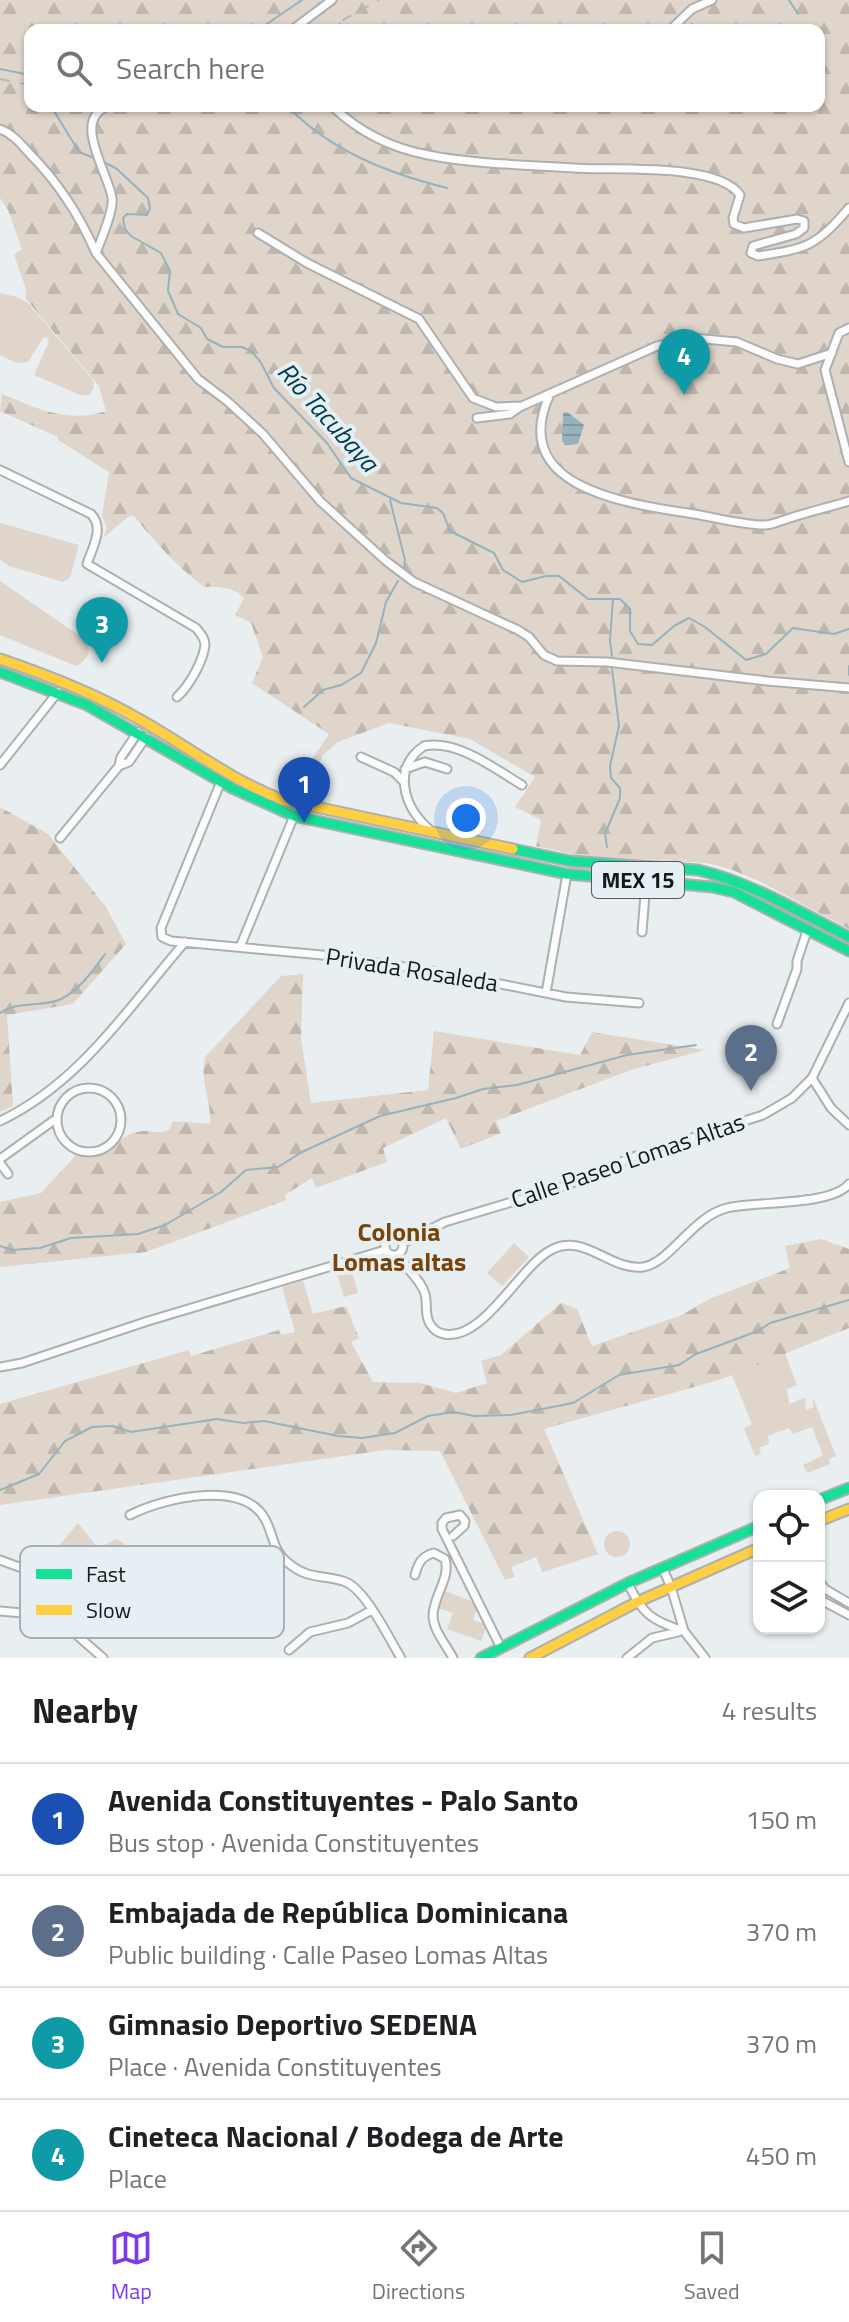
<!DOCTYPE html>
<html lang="en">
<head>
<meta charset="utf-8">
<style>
  body { margin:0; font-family:"Titillium Web",sans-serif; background:#f6f6f6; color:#202124 }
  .controls { position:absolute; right:24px; bottom:24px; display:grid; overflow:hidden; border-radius:16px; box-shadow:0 2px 6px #0004 }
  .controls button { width:72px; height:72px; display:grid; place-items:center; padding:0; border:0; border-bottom:2px solid #e0e0e0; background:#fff; color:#202124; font:40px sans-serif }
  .you { position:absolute; left:466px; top:818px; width:28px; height:28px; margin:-20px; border:6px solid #fff; border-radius:50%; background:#1a73e8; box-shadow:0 0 0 12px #1a73e833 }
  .badge { display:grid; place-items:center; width:52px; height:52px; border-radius:50%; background:#7c3aed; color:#fff; font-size:26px; font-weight:700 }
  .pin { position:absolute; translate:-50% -66px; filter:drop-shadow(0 2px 4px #0008) }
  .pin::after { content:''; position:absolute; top:42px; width:28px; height:24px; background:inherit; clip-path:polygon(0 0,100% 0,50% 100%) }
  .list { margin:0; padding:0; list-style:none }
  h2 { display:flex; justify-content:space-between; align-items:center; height:104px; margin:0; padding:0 32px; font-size:34px }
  h2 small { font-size:26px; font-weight:400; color:#757577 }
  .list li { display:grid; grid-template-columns:52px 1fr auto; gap:24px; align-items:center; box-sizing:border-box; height:112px; padding:0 32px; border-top:2px solid #e0e0e0 }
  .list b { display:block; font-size:30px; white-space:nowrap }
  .list p { margin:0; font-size:26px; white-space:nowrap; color:#757577 }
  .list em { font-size:26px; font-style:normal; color:#757577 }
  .icon { flex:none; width:44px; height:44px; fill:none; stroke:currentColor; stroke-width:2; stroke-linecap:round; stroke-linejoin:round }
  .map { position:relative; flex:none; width:849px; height:1658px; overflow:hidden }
  .search { position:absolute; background:#fff; box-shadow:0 2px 6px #0004; left:24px; right:24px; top:24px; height:88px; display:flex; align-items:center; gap:20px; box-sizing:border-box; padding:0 28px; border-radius:16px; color:#757577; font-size:30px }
  .sheet { height:552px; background:#fff }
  nav { display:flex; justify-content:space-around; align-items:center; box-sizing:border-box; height:112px; border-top:2px solid #e0e0e0; background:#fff; font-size:22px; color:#757577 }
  nav a { display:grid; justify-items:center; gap:4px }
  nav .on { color:#7c3aed }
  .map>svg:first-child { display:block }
</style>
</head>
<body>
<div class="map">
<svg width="849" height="1658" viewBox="0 0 849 1658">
  <defs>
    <pattern id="forest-firs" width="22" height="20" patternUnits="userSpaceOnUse" patternTransform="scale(2)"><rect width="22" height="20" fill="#e0d5cb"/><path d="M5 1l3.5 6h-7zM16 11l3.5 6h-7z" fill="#bfb6ae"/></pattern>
    <pattern id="water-rules" width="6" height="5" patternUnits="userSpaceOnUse" patternTransform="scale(2)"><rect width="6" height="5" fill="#96b2be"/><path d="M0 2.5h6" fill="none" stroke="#8198a3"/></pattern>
  </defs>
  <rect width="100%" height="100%" fill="#e9eef0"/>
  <path fill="#e0d5cb" d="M0,293l17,4 11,6 65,77 1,8 -5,7h-9l-46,-20 15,-34 -2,-4 -4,1 -15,24 -12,1 -16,-8z
    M0,523l79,22 -9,33 -7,4 -54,-16 -9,-7z
    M0,581l84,58c9,10 5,21 -8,27l-76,-31z
    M514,1243l15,14 -27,29 -15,-13z
    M350,1265l8,28 -14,4 -8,-27z
    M785,1353l12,32 -10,4 2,15 16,-6 1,12 8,-3 -2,-6 2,-1 22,56 -7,3 1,5 -23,9 -4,-8 20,-10 -11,-28 -19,7 -4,-6 -21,8 1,8 -10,4 2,6 -6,2 -11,-28 8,-4 -20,-49z
    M78,1523l20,25 19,-9c6,6 16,7 24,14l2,-2 12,10 3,-2 26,23 -39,47 -61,-55 -36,-15z
    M604 1544a13 13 0 1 1 26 0a13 13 0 1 1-26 0Z
    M445,1591l34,13 -6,16 14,5 -6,16 -34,-12 6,-16 -14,-5z"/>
  <path fill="url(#forest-firs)" fill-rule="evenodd" d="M0,0h849v929l-88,-47 -31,-13 -24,-6 -130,-8 -40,-9 5,-26 -26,-13 20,-30 -65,-38 -81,-16 -51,19 -16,14 -8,26 -16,-2 31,-46 -77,-51 11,-26 -12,-34 -16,-8 9,-17c-9,-11 -27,-12 -40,-11 -28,-21 -48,-44 -70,-71h-5l-26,22 4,-9 -5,-14 7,-43 -51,-32v-3l-58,-26 2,-17c34,14 66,30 104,17l-7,-25 -73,-87 -1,-13 -11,-31 8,-6 -14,-39 -8,-12zM30,30h789v76h-789z
    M0,807l48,27 58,73 20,37 -53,60 -66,11 6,91 -13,6z
    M303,974l-2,65 10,64 117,-13 6,-59 146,24 12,-23 113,18 -74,20 -135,51 5,12 -40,16 -15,-31 -63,30 4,14 -71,26 -4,-10 -27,17 1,5 -140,52 -146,15v-65l41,-9 36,-39c36,8 34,-16 60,-22 11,-3 21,3 32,-2l4,-9 37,3c2,-23 -12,-47 -4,-68l75,-80z
    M821,1239l28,10v79l-130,52 -175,49 54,125 -55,18 -7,-15 -25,10 4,10 -10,3 -65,-129 -54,-1 -386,55v-101l189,-54 2,6 88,-26 2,5 14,-3 -13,-45 21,-6 10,33 33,-8 13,32 -8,4 22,40 47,1 36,10 31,-10 -6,-22 20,-6 60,-52 16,6 15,37 90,-31 27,-16 81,-31 -5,-22z"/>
  <path fill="url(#water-rules)" d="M567,412l17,13 -6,19 -13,1 -3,-4 1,-28z"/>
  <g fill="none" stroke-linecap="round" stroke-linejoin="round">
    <path stroke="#96b2be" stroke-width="2" d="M789,0l9,14
      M258,30l44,-30
      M0,69l30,6
      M51,106l28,46 15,6
      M287,106c44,45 100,67 160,82
      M100,160l17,9 31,29 2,10 -3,7 -20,-1 -4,4 2,11 6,7 30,17 9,18 -2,20 10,23 23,14 6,11 16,8h19l9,4 9,10 14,27 53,55 24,35 50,25 36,5 6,5 7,18 44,22 9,17 19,12 24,-6h13l29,23h32l10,10v22l8,13 14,1 22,-19 15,-8 16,9 41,33 20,-6 27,-26 41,6 15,-5
      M390,500l15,60 -1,9
      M612,656l-2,-15 3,-42
      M849,666v9
      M304,707l19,-17 18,-5 20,-12 15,-30 10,-41 12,-21
      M607,847l-2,-13 15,-36v-10l-9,-10 -1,-12 9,-40 -7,-57
      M0,1013c18,-13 42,-5 61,-14 18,-8 33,-30 44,-45
      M0,1246l12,4 28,-2 31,-10 67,-4 27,-9 56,-33 25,-22 32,-3 24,-15 78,-36 76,-18 27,-9 34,-4 110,-30 69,-10
      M0,1490l39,-16 26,-33 27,-14 20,-1 19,6 86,-13 26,4 21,-2 74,15 24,2 33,-5 33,-17 26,-4 20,4 37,-1 62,-12 46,-28 60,-10 17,-11 62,-23 12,-8 79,-23"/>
    <g stroke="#acb0b1" stroke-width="11">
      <path id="street" d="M292,30l40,-30
        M670,30l22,-21 20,-9
        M109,106c-39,12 0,68 3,92 2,12 -11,42 -16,55l102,126 29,22 36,33 57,67 66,60 28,21 104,48 11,7 15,18 13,6 50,1 160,19 82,7
        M332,106c27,26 59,42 96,49 45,9 101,10 147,13 37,3 143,-6 165,27l-7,23 1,6 10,4 53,-9 7,2v7l-8,6 -43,12 -2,7 7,3c50,-8 57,-9 91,-48
        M0,129c13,5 20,14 29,24 30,30 50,61 67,100
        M258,233l49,30 112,56 54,79 23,9 26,-1 135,-60 36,-8 44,4 40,17 21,5 34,-11
        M849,328l-10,5 -14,37 24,92
        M550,394c-44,95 80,110 144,120 19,3 54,12 72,11 8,-1 17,-5 24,-7 19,-6 39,-11 59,-17
        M477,418l33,-4 10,-7
        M0,470l91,44c14,14 1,34 -4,50l109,64c4,5 9,10 9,17 -2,17 -16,41 -28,52
        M361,757l33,15 9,9
        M0,765l58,-73
        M119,766l10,-4 17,-25
        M405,769l20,-7 22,7
        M220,784l-59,144 1,9 9,4 162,15 117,18 116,23 73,6
        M429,829c-26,-23 -37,-61 -5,-83 33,-7 71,23 98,39
        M60,838l59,-72 2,-9 17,-25
        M642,932l4,-51
        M240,947l54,-131
        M546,993l21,-119
        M777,1024l20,-55v-8l10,-30
        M812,1078l19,30 18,17
        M57 1120a32 32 0 1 1 64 0a32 32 0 1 1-64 0Z
        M0,1121c79,-37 129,-114 185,-179
        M0,1159l57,-41
        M0,1163l8,11
        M385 1246a9 9 0 1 1 18 0a9 9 0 1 1-18 0Z
        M403,1243l42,-21 120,-36 68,-29 130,-42 29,-17 20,-20 37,-75
        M398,1254c7,15 23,25 27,40 3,10 -1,21 5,30 3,5 8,9 14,10 39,8 76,-68 107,-84 33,-18 59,21 92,17 27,-4 50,-51 84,-59 30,-7 104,-2 122,-24
        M0,1367l22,-4 126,-42 237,-71
        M130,1515c33,-17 113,-36 135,4 8,14 8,32 22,43 21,18 33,12 56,19 22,6 46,58 58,77
        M453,1536l11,-10 1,-5 -5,-6 -14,3 -4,5v6l59,119
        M0,1560l19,7
        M662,1567l9,20 13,44 21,27
        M415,1575c3,-12 7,-19 19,-22l11,6c6,19 -12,37 -12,57 0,14 14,30 20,42
        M209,1581l19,-8 43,-6 13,-7
        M819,1581l6,8 24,14
        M628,1583c14,31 24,38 56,48
        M819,1599l30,16
        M0,1611l55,5 48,42
        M289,1650l21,-18 38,-9 24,-13
        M627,1658l25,-20 26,-6"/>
    </g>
    <g stroke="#acb0b1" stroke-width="13">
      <path id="fast" d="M0,672l87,33 145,83 62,28 273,58 145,13 22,5 115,59
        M513,849l57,12 128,9c55,13 101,42 151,67
        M819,1500l30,-12
        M481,1658l147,-75 131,-57"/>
    </g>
    <g stroke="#acb0b1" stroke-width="13">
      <path id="slow" d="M0,659c47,16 94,34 137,59 49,27 93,62 146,82l230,49
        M819,1521l30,-12
        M530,1658l107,-56 122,-54"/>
    </g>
    <use href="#street" stroke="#fcfcfd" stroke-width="7"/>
    <use href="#fast" stroke="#16e098" stroke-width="9"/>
    <use href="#slow" stroke="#ffcf43" stroke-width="9"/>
    <path stroke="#b7b8b8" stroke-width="2" stroke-dasharray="10 10" stroke-linecap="butt" d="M325,30l54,-30
      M0,79l30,6"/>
  </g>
  <g text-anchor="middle" stroke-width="8" stroke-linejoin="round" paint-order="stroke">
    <rect fill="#e6eff3" stroke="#54595b" stroke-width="2" x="592" y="862" width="92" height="36" rx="6"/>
    <g font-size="22" font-weight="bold" fill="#16191a">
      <text x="638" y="888">MEX 15</text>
    </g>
    <g font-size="24" fill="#16191a" stroke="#e6eff3">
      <text transform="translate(412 970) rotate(9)" y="8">Privada Rosaleda</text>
      <text transform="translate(628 1161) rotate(-19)" y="8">Calle Paseo Lomas Altas</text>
    </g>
    <g font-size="26" font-style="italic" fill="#003b4d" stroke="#e6eff3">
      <text transform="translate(328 417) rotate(48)" y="9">Río Tacubaya</text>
    </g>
    <g font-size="26" font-weight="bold" fill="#7a4307" stroke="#e6eff3">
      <text x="399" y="1241">Colonia<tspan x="399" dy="30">Lomas altas</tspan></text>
    </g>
  </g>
  <rect x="20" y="1546" width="264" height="92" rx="12" fill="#e6eff3" stroke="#a8afb2" stroke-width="2"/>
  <rect x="36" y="1569" width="36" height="10" fill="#16e098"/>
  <rect x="36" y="1605" width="36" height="10" fill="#ffcf43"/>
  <g font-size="22" fill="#16191a">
    <text x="86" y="1582">Fast</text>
    <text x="86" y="1618">Slow</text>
  </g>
</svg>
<div class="controls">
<button><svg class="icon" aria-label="locate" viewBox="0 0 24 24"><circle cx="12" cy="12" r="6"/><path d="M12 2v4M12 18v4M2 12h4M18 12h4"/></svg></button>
<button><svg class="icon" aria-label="layers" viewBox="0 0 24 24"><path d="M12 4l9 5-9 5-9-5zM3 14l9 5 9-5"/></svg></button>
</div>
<div class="you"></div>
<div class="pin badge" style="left:304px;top:823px;background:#1a4fb4">1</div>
<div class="pin badge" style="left:751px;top:1091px;background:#5c6f8a">2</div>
<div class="pin badge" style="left:102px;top:663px;background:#0f9aa8">3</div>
<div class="pin badge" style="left:684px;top:395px;background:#0f9aa8">4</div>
<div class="search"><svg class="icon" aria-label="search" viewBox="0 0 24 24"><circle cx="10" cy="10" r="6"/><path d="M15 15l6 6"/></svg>Search here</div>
</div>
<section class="sheet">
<h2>Nearby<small>4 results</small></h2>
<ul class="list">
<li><span class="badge" style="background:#1a4fb4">1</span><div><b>Avenida Constituyentes - Palo Santo</b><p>Bus stop · Avenida Constituyentes</p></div><em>150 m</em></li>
<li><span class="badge" style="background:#5c6f8a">2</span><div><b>Embajada de República Dominicana</b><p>Public building · Calle Paseo Lomas Altas</p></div><em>370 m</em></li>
<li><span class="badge" style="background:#0f9aa8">3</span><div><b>Gimnasio Deportivo SEDENA</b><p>Place · Avenida Constituyentes</p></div><em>370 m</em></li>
<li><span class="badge" style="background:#0f9aa8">4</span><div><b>Cineteca Nacional / Bodega de Arte</b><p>Place</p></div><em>450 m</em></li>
</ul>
</section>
<nav>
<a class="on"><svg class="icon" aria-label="map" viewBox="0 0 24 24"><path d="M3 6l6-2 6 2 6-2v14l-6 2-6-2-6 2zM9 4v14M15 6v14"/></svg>Map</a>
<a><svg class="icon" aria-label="directions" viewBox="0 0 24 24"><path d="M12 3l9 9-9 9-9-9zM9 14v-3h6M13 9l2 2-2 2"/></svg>Directions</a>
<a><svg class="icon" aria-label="saved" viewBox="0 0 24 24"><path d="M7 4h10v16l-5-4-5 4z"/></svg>Saved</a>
</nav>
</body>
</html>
